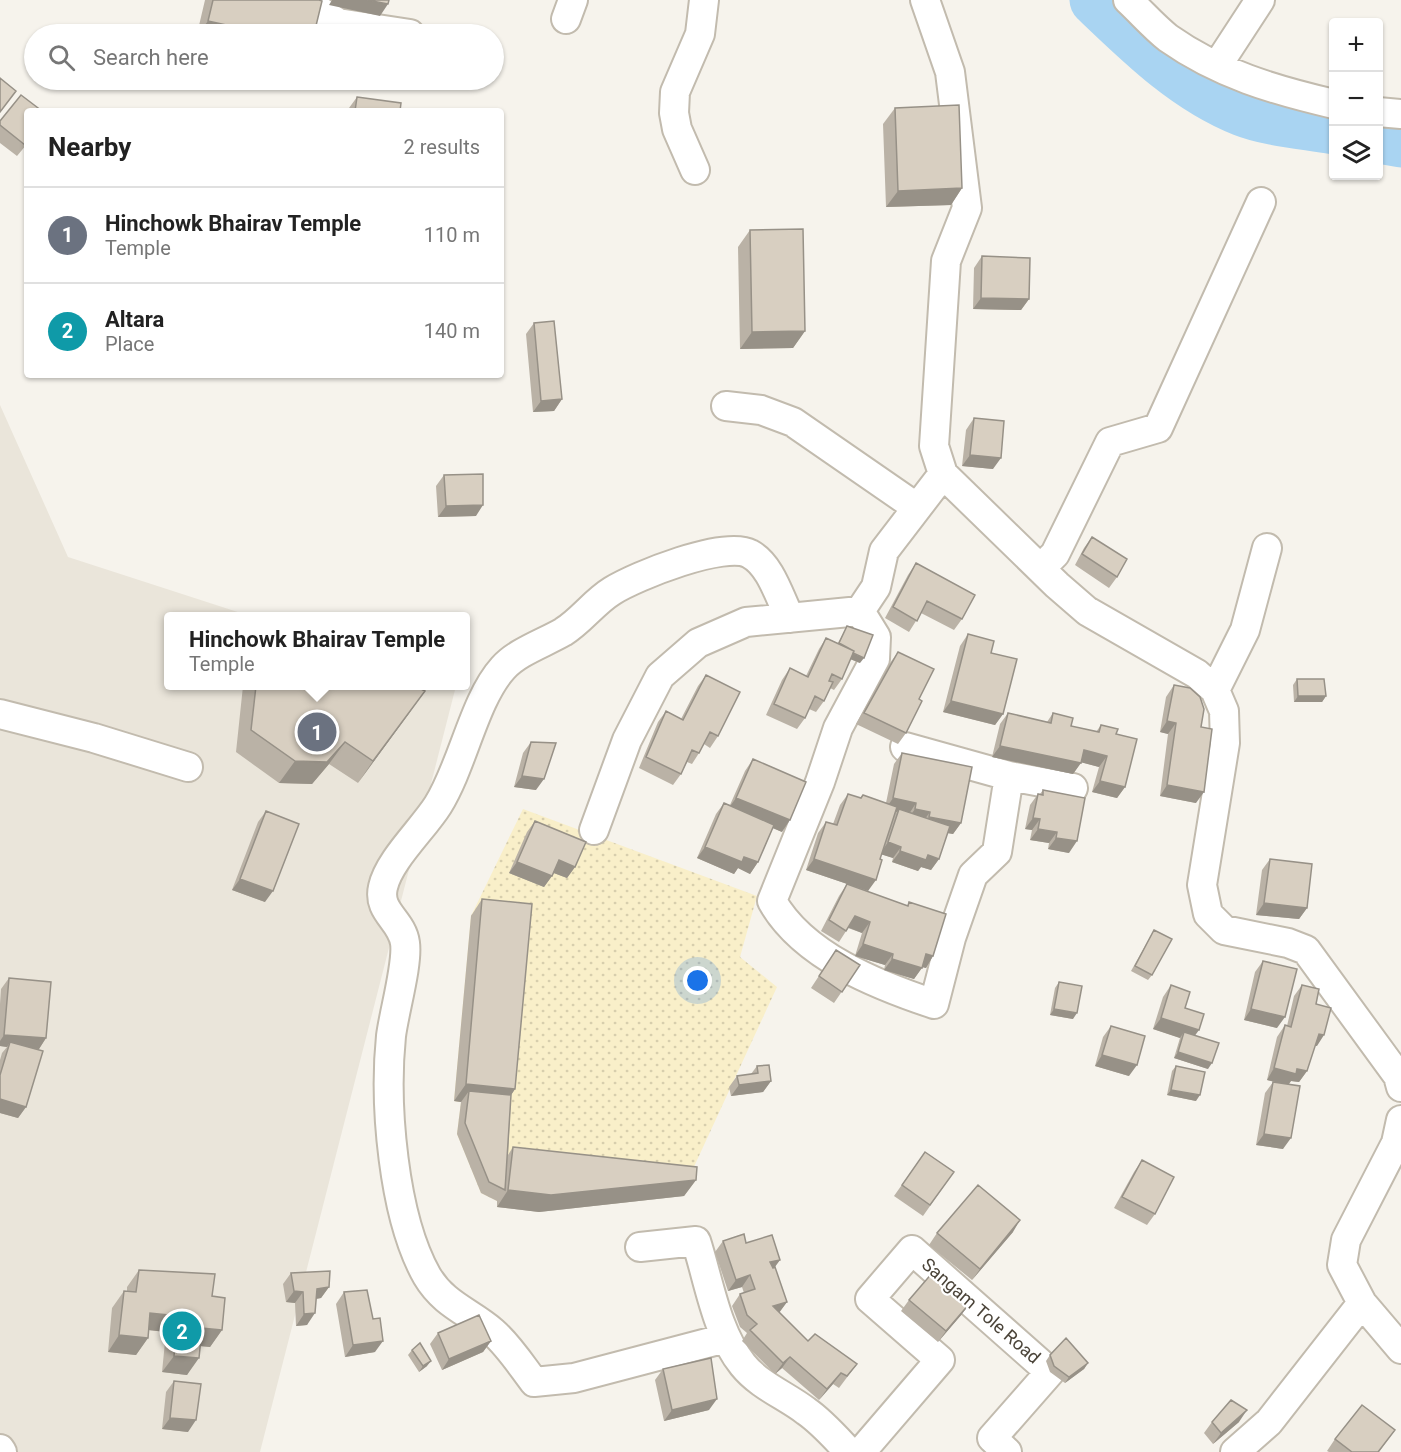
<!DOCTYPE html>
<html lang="en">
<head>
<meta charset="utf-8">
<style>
  body { margin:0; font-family:Roboto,sans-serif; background:#f2f2f2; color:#222 }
  .controls { position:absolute; right:18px; top:18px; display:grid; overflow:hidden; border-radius:6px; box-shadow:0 2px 4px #0004 }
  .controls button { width:54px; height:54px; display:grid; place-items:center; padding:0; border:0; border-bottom:2px solid #e0e0e0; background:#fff; color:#222; font:30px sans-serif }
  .you { position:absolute; left:698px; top:981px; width:21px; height:21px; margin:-15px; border:4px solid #fff; border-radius:50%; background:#1a73e8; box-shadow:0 0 0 9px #1a73e833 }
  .badge { display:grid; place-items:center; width:39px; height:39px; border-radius:50%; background:#fc3f1d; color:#fff; font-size:20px; font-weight:700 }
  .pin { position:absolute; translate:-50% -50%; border:3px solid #fff; box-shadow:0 2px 6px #0006 }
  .popup { position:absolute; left:164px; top:612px; width:306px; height:78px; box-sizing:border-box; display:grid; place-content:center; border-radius:6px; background:#fff; filter:drop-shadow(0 2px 4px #0005); font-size:20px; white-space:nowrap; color:#767676 }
  .popup b { font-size:22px; color:#222 }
  .popup::after { content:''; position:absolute; left:50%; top:100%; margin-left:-12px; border:12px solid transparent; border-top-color:#fff }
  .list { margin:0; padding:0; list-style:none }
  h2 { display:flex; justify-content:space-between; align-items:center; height:78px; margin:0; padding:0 24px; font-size:26px }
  h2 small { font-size:20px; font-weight:400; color:#767676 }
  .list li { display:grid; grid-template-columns:39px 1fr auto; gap:18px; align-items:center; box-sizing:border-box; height:96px; padding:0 24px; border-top:2px solid #e0e0e0 }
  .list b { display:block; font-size:22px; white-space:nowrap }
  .list p { margin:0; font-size:20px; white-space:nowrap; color:#767676 }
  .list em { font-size:20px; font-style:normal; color:#767676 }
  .icon { flex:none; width:33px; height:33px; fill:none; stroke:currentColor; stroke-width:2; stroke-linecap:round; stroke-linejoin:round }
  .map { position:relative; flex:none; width:1401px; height:1452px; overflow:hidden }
  .search { position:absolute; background:#fff; box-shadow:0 2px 4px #0004; left:24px; top:24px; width:480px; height:66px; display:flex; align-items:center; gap:15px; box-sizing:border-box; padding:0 21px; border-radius:33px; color:#767676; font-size:22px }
  .panel { position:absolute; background:#fff; box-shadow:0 2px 4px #0004; left:24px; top:108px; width:480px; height:270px; border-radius:6px }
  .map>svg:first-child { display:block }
</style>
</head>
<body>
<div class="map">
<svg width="1401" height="1452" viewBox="0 0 1401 1452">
  <defs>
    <pattern id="sand-dots" width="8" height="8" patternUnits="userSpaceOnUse" patternTransform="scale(1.5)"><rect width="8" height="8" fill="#f9efc9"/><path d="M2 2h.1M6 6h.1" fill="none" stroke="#d7cead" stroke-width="1.8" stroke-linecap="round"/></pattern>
  </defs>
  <rect width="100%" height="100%" fill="#f6f3ec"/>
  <path fill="#eae5da" d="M0,405l68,152 182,59h-82v70h288l-196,766h-260z"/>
  <path fill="url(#sand-dots)" d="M523,809l234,87 -17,61 37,30 -91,197 -189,23v-6l-16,-8 -24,-59 4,-32 -7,-1 17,-185z"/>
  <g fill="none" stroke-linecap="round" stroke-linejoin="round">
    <path stroke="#a9d4f2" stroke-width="51" d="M1095,0c44,42 90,88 148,111 25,10 63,13 91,18
      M1378,138l23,4"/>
    <g stroke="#c2bbae" stroke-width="32">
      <path id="minor" d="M925,0l25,72 17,136 -21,53 -12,185 9,28 114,111 30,26 110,63 18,16 9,21 1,32 -23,142 6,29 16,16 64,13 18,7 92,126 3,11
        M1128,0c13,12 26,27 40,38 51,36 106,52 166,66
        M308,3l30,20 72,11
        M566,19l7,-19
        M1217,66l43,-66
        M1378,112l23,2
        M695,170l-18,-41 -3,-16 1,-21 25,-58 4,-34
        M726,406l35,4 32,12 123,85
        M1041,568l14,-14 55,-112 48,-14 103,-226
        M860,611l16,26 -1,22 -37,69 -18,54 -48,119c31,55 105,84 162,103l17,-66 22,-63 24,-23 12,-76
        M1215,690l30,-60 22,-82
        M0,714l94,24 94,29
        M905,747l104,29 64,12
        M594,830l33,-90 33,-64 38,-33 48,-21 114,-11 16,-24 8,-36 59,-77
        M1401,1120l-5,23 -50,97 -4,25 20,38 39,46
        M640,1247l56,-6c13,40 20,91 47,124 17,21 42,30 63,46 16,11 29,26 43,41
        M726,1338l-152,40 -40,4c-13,-17 -25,-36 -41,-50 -23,-20 -49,-27 -66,-56 -34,-60 -43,-172 -36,-240 3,-24 17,-72 14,-93 -3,-23 -28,-31 -22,-56 6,-27 40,-58 55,-82 25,-40 36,-105 65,-137 14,-16 41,-25 60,-36 18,-11 31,-30 49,-41 24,-15 113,-51 138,-37 21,11 30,45 40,64
        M0,1449l2,3
        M861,1452l79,-92 -70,-61 42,-49 138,122 -58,66 15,14
        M1235,1452l34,-30 93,-119"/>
    </g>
    <use href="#minor" stroke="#fff" stroke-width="28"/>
  </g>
  <path fill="#bab2a6" d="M205,0h114l-5,34h-117z
    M357,97l43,14h-51v-3z
    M895,108l67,80 -11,17 -65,2 -3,-83z
    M27,111v33l-10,12 -17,-13v-22z
    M750,230l55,101 -12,17 -53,1 -2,-102z
    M982,256l47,43 -8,11 -48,-1 1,-41z
    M534,323l28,76 -8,12 -21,1 -7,-78z
    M974,418l19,51 -31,-3 4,-36z
    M444,475l32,41 -38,1 -2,-31z
    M1092,537l25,40 -8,11 -34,-23 9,-17z
    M916,563l46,56 -8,11 -33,-17 -12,19 -24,-14 23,-43z
    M847,626l13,37 -10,-4 -8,20 -8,11 -4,-2 -6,13 -8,11 -7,-3 -4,9 -8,11 -31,-14 16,-35 8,-12 16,8 13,-27 7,-11 12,5z
    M968,634l23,19 12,61 -8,11 -52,-13 17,-66z
    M898,652l21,47 -13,34 -8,11 -42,-20 34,-61z
    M706,675l12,61 -8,12 -6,-4 -5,9 -7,11 -5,-2 -6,12 -8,11 -34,-17 19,-46 8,-11 15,8 17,-33z
    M1297,679l29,17 -4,6h-28l-1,-17z
    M1174,685l22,118 -36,-7 8,-62 -8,-2 6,-35z
    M243,686h172l-5,26 -52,71 -29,-19 -17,20 -33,-1 -43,-31z
    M1008,713l39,9 6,-9 18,13 25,6 5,-7 15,9 9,53 -8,11 -25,-6 7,-25 -18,-5 -8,12 -81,-17 8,-33z
    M531,742l5,48 -22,-3 9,-34z
    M902,753l59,70 -8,11 -6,-1 -8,26 -8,11 -10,-3 -3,4 -26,-9 1,-4 -12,-4 -13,37 -62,-21 12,-37 8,-11 7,2 7,-19 8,-11 12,4 3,-3 23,8 8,-39z
    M753,759l29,73 -9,-4 -15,34 -8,12 -12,-6 -4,6 -37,-16 19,-44 8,-11 6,2 15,-34z
    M1043,790l26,63 -21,-4 1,-6 -19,-3 2,-10 -7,-1 5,-24 8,-11h2z
    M266,811l-1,91 -33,-12 26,-68z
    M535,821l40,46 -8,11 -13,-5 -10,14 -35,-14 18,-41z
    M1270,859l37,49 -8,11 -43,-4 6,-45z
    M847,884l60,22 2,-4 24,54 -7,12 -4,-1 -8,12 -30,-9 1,-5 -30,-9 7,-23 -14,-5 -9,14 -18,-11 18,-35z
    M482,899l33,190 -4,6 -3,60 5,-8 183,33 -12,16 -145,16 -42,-5v-6l-16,-8 -24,-59 4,-32 -7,-1 17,-185z
    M1154,930l-2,45 -4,5 -17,-9z
    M836,950l24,15 -26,38 -23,-15z
    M1263,961l14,67 -33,-8 11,-48z
    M9,978l37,60 -7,11h-5l-8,58 -8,11 -18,-5v-53l2,-7 5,-6 -7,-1v-42l1,-15z
    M1059,982l14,37 -23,-4 5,-27z
    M1171,985l14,23 23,61 -34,-11 6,-20 -27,-9 10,-32z
    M1302,985l14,19 1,42h-2l-8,25 -8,11 -8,-1 -2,3 -6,65 -27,-4 9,-52 8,-11 6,1 -12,-3 10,-43 8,-12 2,1 7,-30z
    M1111,1026l18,50 -34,-10 8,-29z
    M757,1066l14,15 -8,11 -32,4 -2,-9 8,-11 14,-2z
    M1176,1066l20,35 -29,-6 5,-24z
    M925,1152l29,20 -31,44 -29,-20z
    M1142,1160l13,54 -8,11 -33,-17 20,-36z
    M1013,1232l-41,48 -43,-35 8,-12z
    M723,1241l23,2 34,17 -6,7 13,35 -8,10 29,29 49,23 -18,24 -6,-4 -14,16 -37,-32 -7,6 -33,-33 5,-8 -7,-6 -8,-21 8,-12 4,-1 -2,-6 -14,4 -13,-39z
    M139,1270l73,26 10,34 -12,17 -10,-1 -13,29 -25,-3 4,-40 -17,-2 -1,8 -12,17 -28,-3 4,-44 12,-17h3v-4z
    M291,1273l38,14 -8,11 -5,1 -9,26 -11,1 -1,-23 -9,-1 -3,-18z
    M344,1292l31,60 -30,5 -9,-53z
    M909,1300l53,14 -24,28 -37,-31z
    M438,1333l53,8 -8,11 -41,18 -12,-26z
    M412,1350l15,16 -8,6 -11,-17z
    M1050,1355l38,8 -4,6 -19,14 -15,-11 -4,-11z
    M663,1369l46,41 -45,11 -9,-41z
    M174,1381l14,51 -26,-3 4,-37z
    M1212,1422h27l-26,22 -9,-11z
    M1395,1430l-16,22h-50l-2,-1 8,-12z"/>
  <path fill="#979187" d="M332,0h35l21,4 -8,12 -51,-11z
    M208,21l60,13h-70z
    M962,188l-11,17 -65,2 12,-16z
    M981,298l48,1 -8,11 -48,-1z
    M805,331l-12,17 -53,1 12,-17z
    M562,399l-8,12 -21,1 8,-11z
    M970,455l31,3 -8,11 -31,-3z
    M483,505l-7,11 -38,1 8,-11z
    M837,647l27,11 -4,5 -27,-11z
    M425,691l-15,21 -52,71 15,-22z
    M1298,696h28l-4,6h-28z
    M951,701l52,13 -8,11 -52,-13z
    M1167,721l9,2 -8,11 -8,-2z
    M345,742l-16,22 -17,20 -33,-1 16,-22z
    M1000,746l81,17 -8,11 -81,-17z
    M1084,750l23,6 -8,11 -23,-6z
    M522,776l22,3 -8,11 -22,-3z
    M1100,781l25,6 -8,11 -25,-6z
    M1167,785l37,7 -8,11 -36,-7z
    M736,798l54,22 -8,12 -54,-23z
    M893,798l23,5 -7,11 -10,-5 -2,3 -12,-2z
    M915,809l15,3 -8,11 -15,-3z
    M929,817l32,6 -8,11 -32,-6z
    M1033,818l7,1 -8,11 -7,-1z
    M1038,829l19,3 -8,11 -19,-3z
    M1056,838l21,3 -8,12 -21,-4z
    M888,842l13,5 -8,11 -13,-4z
    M705,847l39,10 14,5 -8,12 -12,-6 -4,6 -37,-16z
    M900,851l28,4 11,4 -8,11 -10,-3 -3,4 -26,-9z
    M814,859l62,21 -8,11 -62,-21z
    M559,860l16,7 -8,11 -16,-6z
    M517,862l35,14 -8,11 -35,-14z
    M240,879l33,12 -8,11 -33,-12z
    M1264,903l43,5 -8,11 -43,-4z
    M855,916l15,6 -8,11 -15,-6z
    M863,944l30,10 -8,11 -30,-9z
    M926,954l7,2 -7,12 -8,-2z
    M892,959l30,9 -8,11 -30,-9z
    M1054,1009l23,4 -4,6 -23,-4z
    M1251,1009l34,8 -8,11 -33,-8z
    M1161,1018l38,12 -8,11 -7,-9 -4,6 -27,-9z
    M1319,1034l5,1 -7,11 -5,-1z
    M4,1035l42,3 -7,11 -31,-2 2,-5 -3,5 -7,-1v-5z
    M1178,1052l34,11 -4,6 -34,-11z
    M1102,1055l35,10 -8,11 -34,-10z
    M1274,1068l23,1 10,2 -8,11 -8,-1 -3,4 -21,-5z
    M771,1081l-8,11 -32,4 8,-11z
    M466,1084l49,5 -11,17 -35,-15 -8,11 -7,-1z
    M1171,1090l29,5 -4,6 -29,-6z
    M0,1099l26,8 -8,11 -18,-5z
    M1264,1134l27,4 -8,11 -27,-4z
    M696,1180l-12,16 -145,16 -42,-5 11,-17z
    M1020,1220l-7,12 -41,48 8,-11z
    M780,1260l-8,11 -2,-9z
    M750,1275l-8,12 -14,4 8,-11z
    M329,1287l-8,11 -12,2 8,-11z
    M294,1291l9,1 -8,11 -9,-1z
    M787,1302l-8,11 -6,-7z
    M970,1303l-8,11 -24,28 8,-11z
    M150,1313l28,3 -12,16 -27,-3z
    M315,1313l-8,12 -11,1 8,-12z
    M202,1328l20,2 -12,17 -20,-2z
    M119,1335l29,3 -12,17 -28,-3z
    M383,1341l-8,11 -30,5 8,-12z
    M491,1341l-8,11 -41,18 7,-11z
    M174,1356l25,2 -12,17 -25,-3z
    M790,1357l-8,11 -7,6 8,-11z
    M431,1361l-4,5 -8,6 4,-6z
    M1088,1363l-4,6 -19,14 4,-6z
    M841,1373l-8,11 -14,16 8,-11z
    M717,1399l-8,11 -45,11 8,-11z
    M1247,1410l-8,12 -26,22 8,-11z
    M170,1418l26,2 -8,12 -26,-3z"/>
  <path fill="#d8cfc1" stroke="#979187" stroke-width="1.5" d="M213,0h106l3,1 -8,33h-46l-60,-13z
    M367,0h22l-1,4z
    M0,78l16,13 -16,21z
    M21,95l21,16h-15v31l-2,3 -25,-20v-4z
    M357,97l44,6 -1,8h-45z
    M959,105l3,83 -64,3 -3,-83z
    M803,229l2,102 -53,1 -2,-102z
    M982,256l48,2 -1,41 -48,-1z
    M554,321l8,78 -21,2 -7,-78z
    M974,418l30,3 -3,37 -31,-3z
    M483,474v31l-37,1 -2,-31z
    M1092,537l35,22 -10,18 -35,-23z
    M916,563l59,32 -13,24 -35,-18 -10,20 -24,-14z
    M847,626l26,9 -9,23 -11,-5 1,-2 -15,-8z
    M968,634l26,7 -3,12 26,6 -14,55 -52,-13z
    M826,638l28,13 -12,28 -10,-5 -3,7 4,1 -9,19 -9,-5 -10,22 -31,-14 16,-36 18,9z
    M898,652l36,17 -15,30 3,2 -16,32 -42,-20z
    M706,675l34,17 -22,44 -8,-4 -11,21 -7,-3 -11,24 -35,-17 20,-46 17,9z
    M1297,679h27l2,17h-28z
    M1174,685l16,3 10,9 4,12 -3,18 11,2 -8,63 -37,-7 9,-62 -9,-2z
    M256,686h159l10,5 -52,70 -28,-19 -18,20 -32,-1 -44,-31z
    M1008,713l43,10 2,-10 20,5 -2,8 28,6 2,-7 17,4 -2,5 21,5 -12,48 -25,-6 7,-25 -23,-6 -3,13 -81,-17z
    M531,742l25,1 -12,36 -22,-3z
    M902,753l70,14 -11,56 -32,-6 1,-5 -15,-3 1,-6 -23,-5z
    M753,759l53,23 -16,38 -54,-22z
    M1043,790l42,8 -8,43 -21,-3 1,-6 -19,-3 2,-10 -7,-1 5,-24 5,1z
    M848,794l13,4 2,-3 34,12 -17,52 2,1 -6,20 -62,-21 12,-37 11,3z
    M724,803l50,22 -16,37 -14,-5 -2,5 -37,-15z
    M899,809l51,17 -11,33 -11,-4 -2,5 -26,-9 1,-4 -13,-5z
    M266,811l33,13 -26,67 -33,-12z
    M535,821l51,21 -11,25 -16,-7 -7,16 -35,-14z
    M1270,859l42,5 -5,44 -43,-5z
    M847,884l61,22 1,-4 37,12 -13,42 -7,-2 -4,14 -30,-9 1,-5 -30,-10 7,-22 -15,-6 -9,15 -17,-11z
    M482,899l50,5 -17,185 -49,-5z
    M1154,930l18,9 -20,36 -17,-9z
    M836,950l24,15 -18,27 -23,-16z
    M1263,961l34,8 -12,48 -34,-8z
    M9,978l42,4 -5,56 -42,-3z
    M1059,982l23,4 -5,27 -23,-4z
    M1171,985l19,7 -5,16 19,6 -5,16 -38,-12z
    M1302,985l17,4 -3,15 15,4 -7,27 -5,-1 -12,37 -10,-2 -1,5 -22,-6 11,-43 6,2z
    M1111,1026l34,10 -8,29 -35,-10z
    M1184,1032l35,11 -7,20 -34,-11z
    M10,1042l33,9 -17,56 -26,-8v-24z
    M769,1065l2,16 -32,4 -2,-9 21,-3 -1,-7z
    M1176,1066l29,6 -5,23 -29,-5z
    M1273,1082l27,4 -9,52 -27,-4z
    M469,1091l42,4 -6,95 -16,-8 -24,-59z
    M513,1147l184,20 -1,13 -145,15 -43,-5z
    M925,1152l29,20 -24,33 -28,-20z
    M1142,1160l32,17 -19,37 -33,-17z
    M978,1185l42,35 -40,49 -43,-36z
    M744,1234l2,9 26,-8 8,25 -10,2 3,6 2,-1 12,35 -14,4 35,35 7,-7 42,30 -10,12 -6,-3 -14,16 -37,-32 -7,6 -33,-33 7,-6 -10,-9 -7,-21 15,-5 -5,-14 -14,5 -13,-39z
    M139,1270l76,4 -3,22 13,2 -3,32 -20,-2 -3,30 -25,-2 4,-40 -28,-3 -2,25 -29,-3 5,-44 12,1z
    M330,1271l-1,16 -12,2 -2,24 -11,1 -1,-22 -9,-1 -3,-18z
    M933,1272l37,31 -24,28 -37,-31z
    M367,1290l6,29 7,-1 3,23 -30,4 -9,-53z
    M479,1315l12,26 -42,18 -11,-26z
    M1066,1338l22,25 -19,14 -15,-11 -4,-11z
    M420,1343l11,18 -8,5 -11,-16z
    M711,1358l6,41 -45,11 -9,-41z
    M174,1381l27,3 -5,36 -26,-2z
    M1231,1400l16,10 -26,23 -9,-11z
    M1362,1405l33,25 -17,22h-26l-17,-13z"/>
  <g text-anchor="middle" stroke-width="4.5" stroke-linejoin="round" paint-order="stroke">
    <g font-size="18" fill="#4b4439" stroke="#fff">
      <text transform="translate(981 1311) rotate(41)" y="6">Sangam Tole Road</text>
    </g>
  </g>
</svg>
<div class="controls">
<button>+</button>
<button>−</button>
<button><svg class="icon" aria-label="layers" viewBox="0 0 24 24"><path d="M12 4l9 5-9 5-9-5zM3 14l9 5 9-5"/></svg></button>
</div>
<div class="you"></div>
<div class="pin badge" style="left:317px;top:732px;background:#6b7280">1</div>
<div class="popup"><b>Hinchowk Bhairav Temple</b>Temple</div>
<div class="pin badge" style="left:182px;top:1331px;background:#0f9aa8">2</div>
<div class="search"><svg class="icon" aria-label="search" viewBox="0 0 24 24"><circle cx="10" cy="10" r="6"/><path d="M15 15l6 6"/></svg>Search here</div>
<section class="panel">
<h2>Nearby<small>2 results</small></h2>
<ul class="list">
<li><span class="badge" style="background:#6b7280">1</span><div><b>Hinchowk Bhairav Temple</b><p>Temple</p></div><em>110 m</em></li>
<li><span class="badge" style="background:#0f9aa8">2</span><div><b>Altara</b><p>Place</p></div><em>140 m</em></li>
</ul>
</section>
</div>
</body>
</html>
